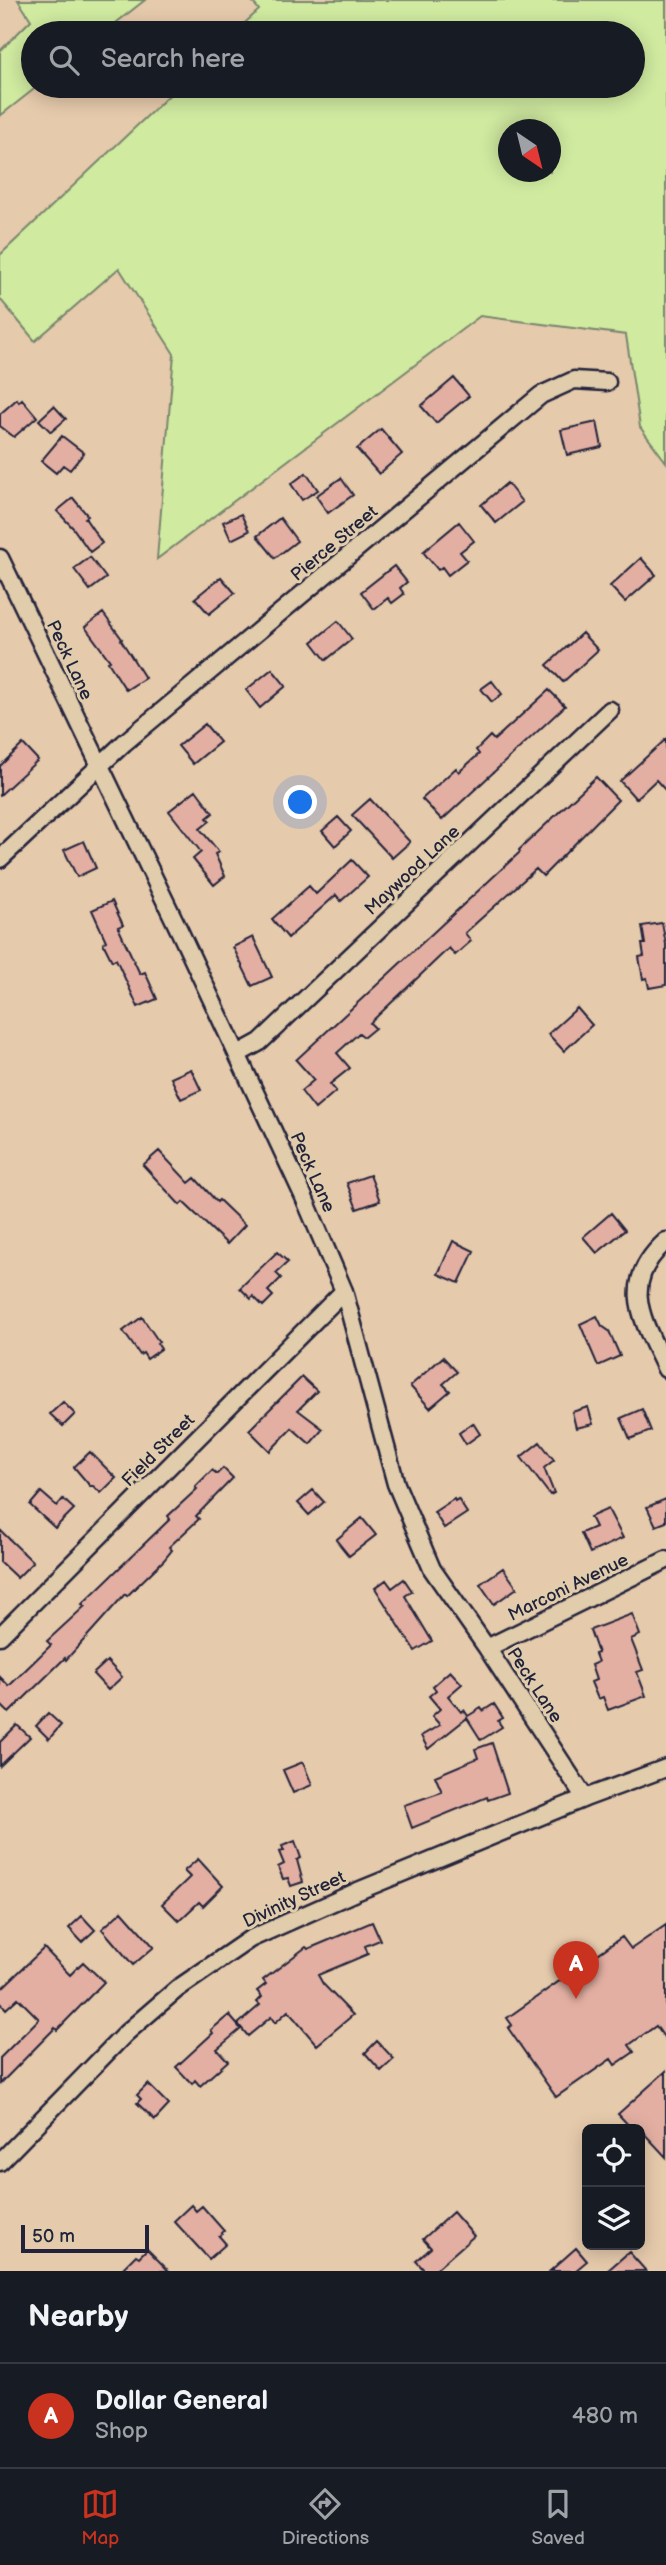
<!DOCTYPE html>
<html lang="en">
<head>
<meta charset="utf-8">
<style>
  body { margin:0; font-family:"Balsamiq Sans",sans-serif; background:#242831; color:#f1f3f6 }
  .controls { position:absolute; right:21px; bottom:21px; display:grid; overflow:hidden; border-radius:10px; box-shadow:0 4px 18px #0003 }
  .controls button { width:63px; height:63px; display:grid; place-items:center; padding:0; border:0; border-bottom:2px solid #363941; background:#171b24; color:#f1f3f6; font:35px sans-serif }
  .compass { position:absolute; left:498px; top:119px; width:63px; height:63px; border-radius:50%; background:#171b24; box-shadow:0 4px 18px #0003; rotate:145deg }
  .scale { position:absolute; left:21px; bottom:18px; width:128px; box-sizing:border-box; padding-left:7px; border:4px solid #22223b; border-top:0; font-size:19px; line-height:24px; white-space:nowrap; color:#22223b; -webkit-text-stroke:5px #e1cdac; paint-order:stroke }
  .you { position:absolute; left:301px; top:803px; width:24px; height:24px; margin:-18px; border:5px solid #fff; border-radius:50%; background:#1a73e8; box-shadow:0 0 0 10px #1a73e833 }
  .badge { display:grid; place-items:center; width:46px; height:46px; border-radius:50%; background:#c8321e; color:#fff; font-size:23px; font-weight:700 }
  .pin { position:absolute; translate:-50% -58px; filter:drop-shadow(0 2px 4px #0008) }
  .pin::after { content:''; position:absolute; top:37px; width:24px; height:21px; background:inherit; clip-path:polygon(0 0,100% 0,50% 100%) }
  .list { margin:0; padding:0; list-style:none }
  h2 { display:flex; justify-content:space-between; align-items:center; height:91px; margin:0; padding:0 28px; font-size:30px }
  h2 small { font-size:23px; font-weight:400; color:#9ea1a6 }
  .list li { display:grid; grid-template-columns:46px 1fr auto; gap:21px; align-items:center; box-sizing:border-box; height:105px; padding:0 28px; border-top:2px solid #363941 }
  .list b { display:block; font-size:26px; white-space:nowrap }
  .list p { margin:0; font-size:23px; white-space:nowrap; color:#9ea1a6 }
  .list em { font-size:23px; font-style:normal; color:#9ea1a6 }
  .icon { flex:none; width:38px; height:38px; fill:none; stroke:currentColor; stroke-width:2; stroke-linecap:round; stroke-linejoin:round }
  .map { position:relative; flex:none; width:666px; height:2271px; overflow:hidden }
  .search { position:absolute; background:#171b24; box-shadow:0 4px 18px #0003; left:21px; right:21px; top:21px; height:77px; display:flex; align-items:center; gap:18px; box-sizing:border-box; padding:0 24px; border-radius:38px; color:#9ea1a6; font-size:26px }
  .sheet { height:196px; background:#171b24 }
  nav { display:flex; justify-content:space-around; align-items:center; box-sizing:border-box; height:98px; border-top:2px solid #363941; background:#171b24; font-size:19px; color:#9ea1a6 }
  nav a { display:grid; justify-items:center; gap:4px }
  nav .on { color:#c8321e }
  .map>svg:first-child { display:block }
</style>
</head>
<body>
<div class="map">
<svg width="666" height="2271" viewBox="0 0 666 2271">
  <rect width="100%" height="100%" fill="#e6caac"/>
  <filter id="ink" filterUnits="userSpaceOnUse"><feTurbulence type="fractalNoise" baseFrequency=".0143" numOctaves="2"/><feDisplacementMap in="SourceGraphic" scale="14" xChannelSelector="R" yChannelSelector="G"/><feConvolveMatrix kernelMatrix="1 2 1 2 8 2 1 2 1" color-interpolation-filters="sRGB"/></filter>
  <g filter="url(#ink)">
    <path fill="#d0eaa0" stroke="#79866e" stroke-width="2" fill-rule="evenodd" d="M18,0h127l-42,33h-70v53h5l-38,30v-65l31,-31z
      M251,0h415v462l-26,-35 -14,-92 -146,-19 -323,243 17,-205 -55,-86 -84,73 -35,-42v-44l179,-169h454v-53h-399l25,-23zM508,130h42v42h-42z"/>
    <path fill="#e3afa2" stroke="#22223b" stroke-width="2" d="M454,378l15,18 -33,27 -15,-17z
      M17,399l2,3 3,-3 15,18 -23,20 -14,-11v-12z
      M54,406l12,13 -15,13 -12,-12z
      M597,422l5,25 -35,8 -6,-25z
      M381,429l21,25 -23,20 -22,-25z
      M62,436l22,17 -14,17 -7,-5 -7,8 -15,-12z
      M306,473l12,17 -16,10 -11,-16z
      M341,478l12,17 -25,18 -12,-17z
      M507,483l15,19 -26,21 -15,-18z
      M73,498l15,18 -3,2 17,25 -12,9 -17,-24 -16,-17z
      M241,514l8,17 -18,9 -8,-18z
      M280,518l17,23 -22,17 -18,-22z
      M459,522l15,19 -14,11 7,8 -19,15 -6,-8 -4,3 -15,-18z
      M90,557l16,21 -16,12 -16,-21z
      M641,558l15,17 -31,27 -15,-16z
      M394,566l13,16 -7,6 4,6 -12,9 -4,-5 -14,11 -13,-17z
      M221,577l14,16 -26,21 -14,-16z
      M103,613l19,26 -1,1 24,38 -19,12 -18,-28 2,-1 -25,-34z
      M338,621l14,18 -26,21 -14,-18z
      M582,633l16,17 -35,32 -16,-17z
      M272,669l14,17 -26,22 -14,-18z
      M492,681l10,13 -10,8 -11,-13z
      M549,690l16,16 -123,114 -20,-21 34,-31 3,4 20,-18 -3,-4 14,-14 4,4z
      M205,724l15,18 -27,22 -15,-18z
      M666,739v52l-10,-11 -20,19 -16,-18z
      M23,744l15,16 -38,35v-29z
      M596,777l22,23 -75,76 -7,-7 -71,64 6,8 -16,14 -6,-7 -79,75 5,5 -11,9 -5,-4 -22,20 13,15 -20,16 6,7 -21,18 -14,-18 13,-11 -18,-20 224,-208 -1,-2z
      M196,790l17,23 -6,5 3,3 -10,8 19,23 -4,2 10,22 -11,9 -21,-26 8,-7 -32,-41z
      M370,799l40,43 -18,16 -40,-43z
      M338,817l13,14 -16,15 -13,-15z
      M84,841l12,27 -19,9 -13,-27z
      M352,860l16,17 -27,24 -5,-6 -48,43 -16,-19 37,-33 7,8z
      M112,901l11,24 -5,2 22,47 5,-2 12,27 -19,8 -22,-48 -4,2 -9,-18 3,-2 -14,-31z
      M662,923l4,21v41l-17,3 -2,-10 -4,1 -4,-22 5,-1 -2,-12h3l-3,-18z
      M253,937l19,40 -20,9 -19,-39z
      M577,1008l15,17 -28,26 -16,-17z
      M191,1069l10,21 -20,9 -10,-21z
      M159,1151l30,32 6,-5 22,24 2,-2 26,25 -18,19 -44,-42 -3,3 -37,-40z
      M370,1175l10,26 -23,8 -10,-26z
      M611,1213l14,17 -28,23 -14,-16z
      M453,1241l21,10 -15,32 -21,-9z
      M277,1252l11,10 -12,11 5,5 -13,13 5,5 -10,10 -10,-10 -2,3 -11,-11z
      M597,1316l5,10 7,5 11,25 -22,10 -18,-42z
      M142,1317l17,25 -2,1 4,6 -14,10 -4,-6 -3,2 -17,-24z
      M443,1357l14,15 -14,12 7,7 -20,17 -20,-22z
      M302,1377l15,14 -19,19 25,19 -13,15 -18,-16 -22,23 -21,-21z
      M63,1402l12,12 -12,12 -13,-12z
      M588,1407l5,17 -17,4 -4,-16z
      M642,1409l9,22 -21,8 -9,-21z
      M473,1423l7,11 -14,10 -7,-11z
      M540,1442l14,18 -10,8 10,25 -4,2 -29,-38z
      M90,1452l26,26 -15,15 -8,-7h-3l-16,-19z
      M223,1468l10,10 -37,38 3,3 -30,28 3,3 -8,10 -37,36 -2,-2 -59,66 -1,-2 -56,55 -9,-9v-27l9,9 42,-41 -4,-4 38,-35 -3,-2 88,-85 -2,-3 29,-27 -2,-2 17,-17 5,4z
      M313,1490l11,12 -15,13 -11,-12z
      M41,1492l16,14 6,-7 11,10 -19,19 -25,-23z
      M454,1499l1,2 3,-2 9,14 -23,15 -10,-16z
      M666,1499v23l-10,4 -9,-19z
      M608,1509l15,29 -33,15 -9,-20 14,-6 -5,-10z
      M362,1518l14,17 -27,21 -13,-16z
      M0,1530l33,32 -16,16 -17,-16z
      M503,1568l14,20 -23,16 -14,-20z
      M404,1579l8,12 -7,5 27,45 -17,10 -40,-63 11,-8 6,8z
      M632,1614l8,21 -9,4 12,31 -6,2 9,24 -38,14 -5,-13 -5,2 -7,-17 5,-2 -5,-15 7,-3 -3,-8 3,-1 -8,-23z
      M107,1661l15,16 -14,13 -15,-16z
      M450,1671l12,13 -14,12 13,16 3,-2 4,6 13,-8 2,3 11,-7 9,14 -5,3 4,6 -21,13 -14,-22 -39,31 -7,-13 19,-11 -8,-9 8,-7 -11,-13 7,-6 -3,-4z
      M48,1713l13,12 -12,14 -13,-13z
      M17,1725l13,12 -30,29v-24z
      M492,1743l16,50 -20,7 -1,-3 -75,31 -8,-23 38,-13 -7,-16 43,-18 -3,-9z
      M303,1762l9,23 -19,8 -10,-23z
      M295,1841l6,17 -4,2 6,22 -12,4 -3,-8 -5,1 -5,-12 6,-3 -5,-12 5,-1 -2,-5z
      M198,1859l25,27 -20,20 -4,-4 -20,19 -17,-17 28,-27 -6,-6z
      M122,1911l32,36 -21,18 -31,-36z
      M82,1916l13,14 -13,12 -13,-14z
      M372,1922l8,18 -15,6 3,8 -50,21 5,9 30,31 -36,30 -29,-34 -13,12 -4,-6 -23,19 -10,-12 22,-19 -3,-3 5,-5 -5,-6 9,-7 -3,-4 43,-33 2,2z
      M666,1925v115l-10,-14 -27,19 5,7 -19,13 -4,-6 -55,38 -48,-69 4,-3 -5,-7 115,-81 9,12z
      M44,1948l26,27 13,-13 21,20 -47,48 -2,-2 -55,56v-26l39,-39 -21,-21 -12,11 -6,-7v-12z
      M229,2015l12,14 -24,20 11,12 -28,25 -5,-6 -3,4 -16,-17 37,-34 -2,-3z
      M377,2041l17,18 -13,12 -16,-18z
      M666,2071v86l-26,-28h-8l-14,-15z
      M148,2084l21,21 -14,15 -18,-17 4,-4 -4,-4z
      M191,2205l5,6 6,-5 22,25 -5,5 7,8 -17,15 -35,-38z
      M453,2212l21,24 -40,35h-9l-9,-10 15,-13 -8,-9z
      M576,2248l11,13 -12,10h-25z
      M147,2249l22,22h-49l16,-16 3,2z
      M629,2252l17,19h-39z"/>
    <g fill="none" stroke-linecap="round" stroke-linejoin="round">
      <g stroke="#22223b" stroke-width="21">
        <path id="minor" d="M0,558l180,374 123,263 41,96 52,193 36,85 55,79 98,150
          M0,859l124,-116 417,-348 33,-15 33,2
          M238,1054l22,-12 350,-332
          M666,1241c-48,43 -23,79 0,128
          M0,1636l344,-345
          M487,1648l179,-88
          M0,2162l126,-129 51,-44 73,-50 108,-48 227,-93 81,-30"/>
      </g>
      <use href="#minor" stroke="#e1cdac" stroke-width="16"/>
    </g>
  </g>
  <g text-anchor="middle" stroke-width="6" stroke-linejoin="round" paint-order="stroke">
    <g font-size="18" fill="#22223b" stroke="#e1cdac">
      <text transform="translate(334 543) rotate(-40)" y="6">Pierce Street</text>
      <text transform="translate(70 660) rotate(65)" y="6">Peck Lane</text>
      <text transform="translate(412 870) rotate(-43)" y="6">Maywood Lane</text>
      <text transform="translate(313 1172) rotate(66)" y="6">Peck Lane</text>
      <text transform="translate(158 1450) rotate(-45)" y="6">Field Street</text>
      <text transform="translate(568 1587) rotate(-26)" y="6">Marconi Avenue</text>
      <text transform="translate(535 1685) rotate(57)" y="6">Peck Lane</text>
      <text transform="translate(294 1899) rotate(-25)" y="6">Divinity Street</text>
    </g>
  </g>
</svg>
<div class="controls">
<button><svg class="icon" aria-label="locate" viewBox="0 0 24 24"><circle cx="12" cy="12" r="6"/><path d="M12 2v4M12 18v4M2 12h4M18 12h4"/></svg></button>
<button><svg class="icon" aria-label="layers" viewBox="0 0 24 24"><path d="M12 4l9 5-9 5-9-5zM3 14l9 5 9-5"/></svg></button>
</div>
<svg class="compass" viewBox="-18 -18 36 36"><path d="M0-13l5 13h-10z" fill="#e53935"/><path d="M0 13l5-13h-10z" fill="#9ea1a6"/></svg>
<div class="scale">50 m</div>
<div class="you"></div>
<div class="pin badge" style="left:576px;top:1999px">A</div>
<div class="search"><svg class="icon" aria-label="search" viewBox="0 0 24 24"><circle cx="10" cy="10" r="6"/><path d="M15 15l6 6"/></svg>Search here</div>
</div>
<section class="sheet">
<h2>Nearby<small></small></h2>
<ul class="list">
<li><span class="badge">A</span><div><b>Dollar General</b><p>Shop</p></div><em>480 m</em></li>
</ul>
</section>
<nav>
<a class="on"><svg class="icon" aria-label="map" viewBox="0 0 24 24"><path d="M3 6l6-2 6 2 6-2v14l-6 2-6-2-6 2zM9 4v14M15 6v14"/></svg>Map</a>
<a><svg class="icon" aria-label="directions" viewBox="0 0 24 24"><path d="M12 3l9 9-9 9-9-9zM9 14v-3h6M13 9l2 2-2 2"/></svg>Directions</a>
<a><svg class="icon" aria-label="saved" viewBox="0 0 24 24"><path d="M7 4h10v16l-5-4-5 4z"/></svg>Saved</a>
</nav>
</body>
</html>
